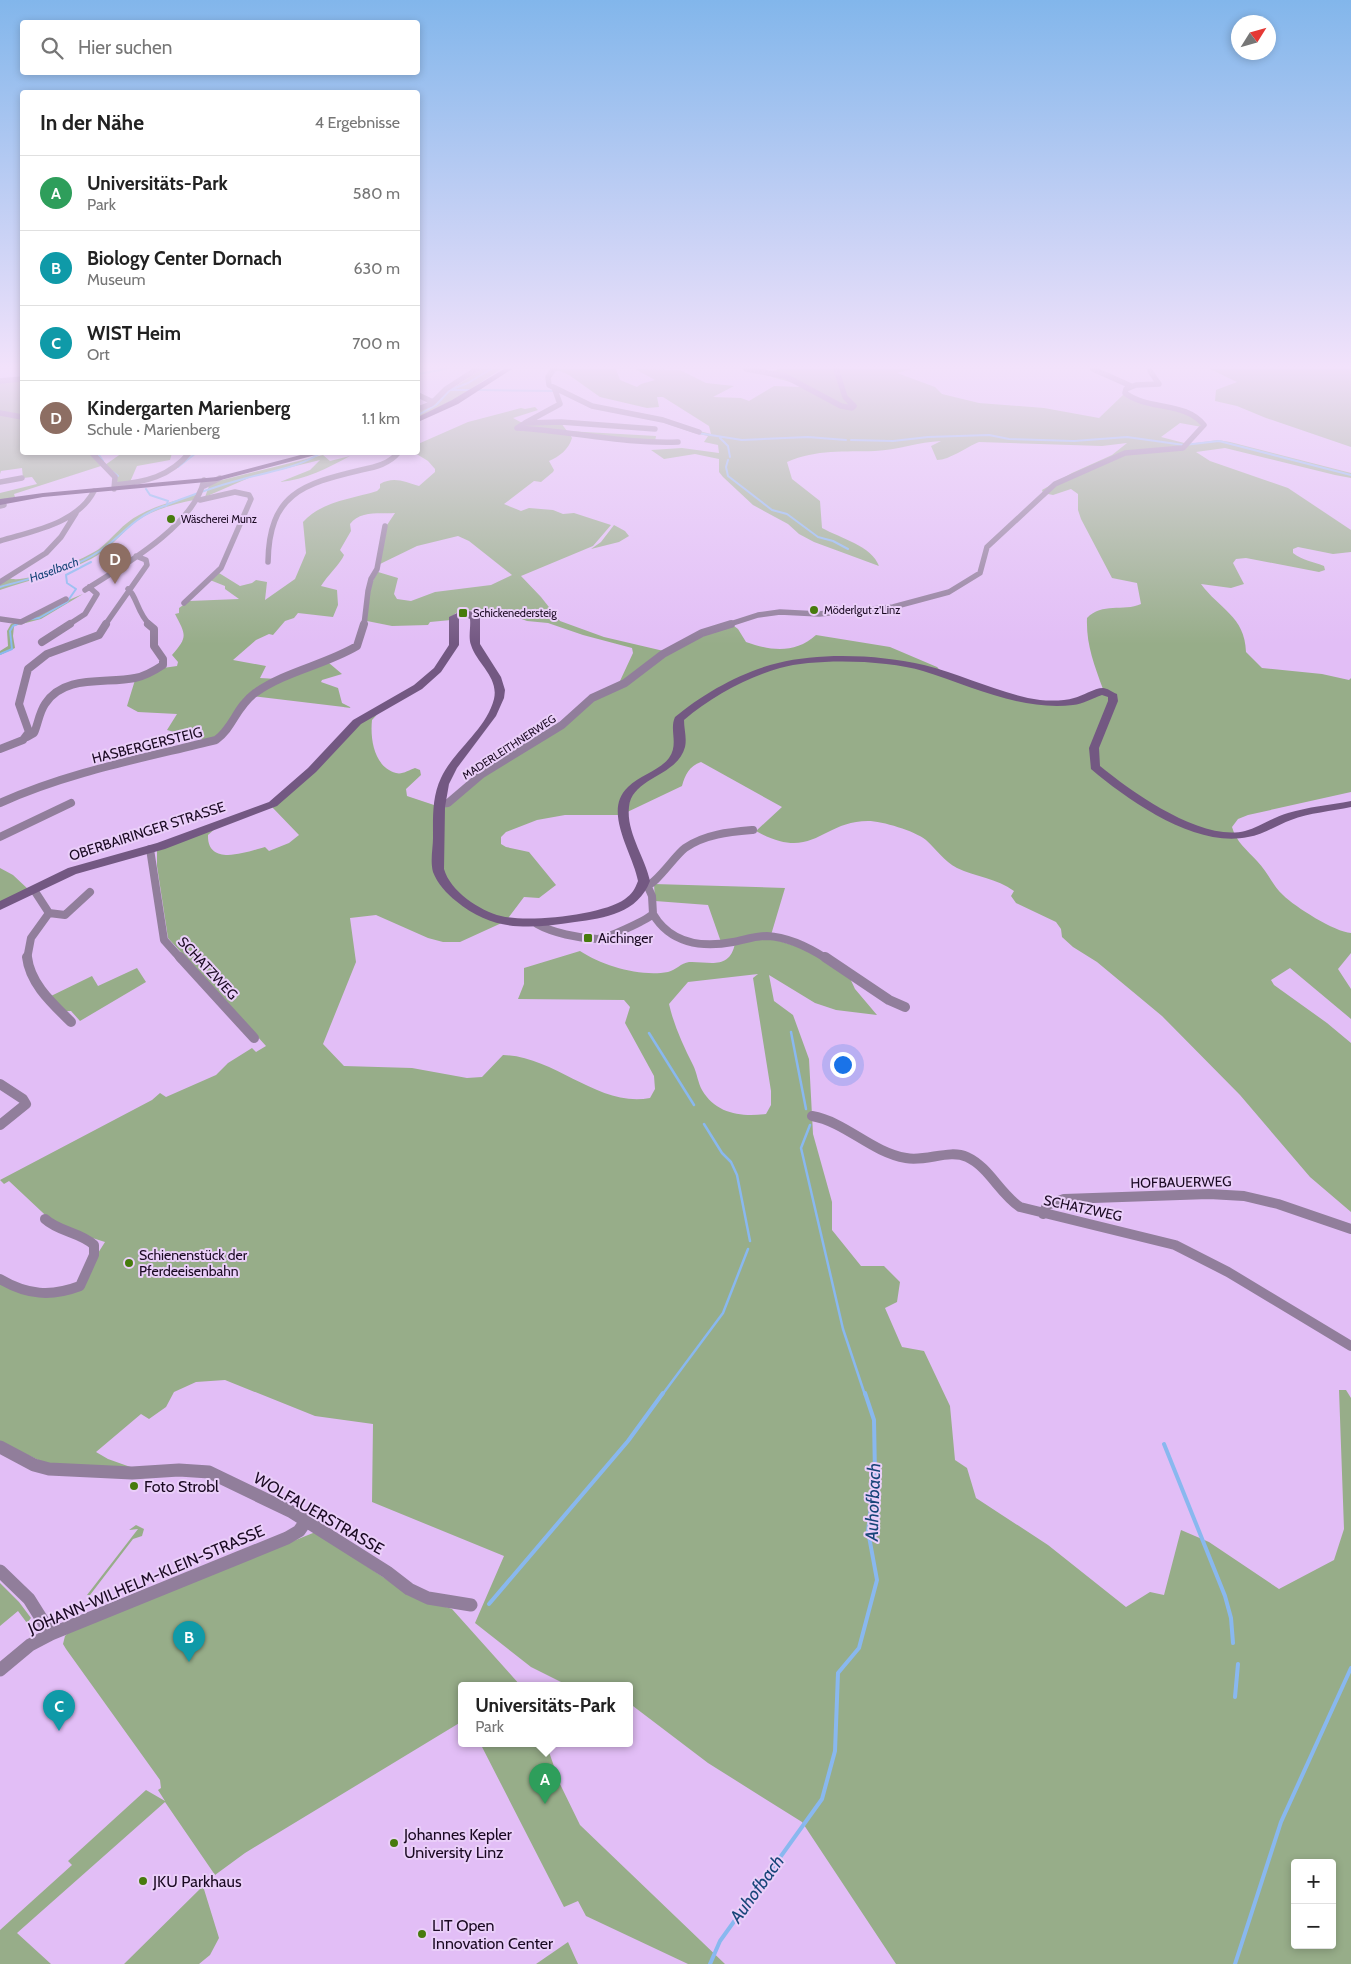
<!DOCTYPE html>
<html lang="de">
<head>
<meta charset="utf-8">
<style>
  body { margin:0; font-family:Cabin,sans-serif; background:#f2f2f2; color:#222 }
  .controls { position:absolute; right:15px; bottom:15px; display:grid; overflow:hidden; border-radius:5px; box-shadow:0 2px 8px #0003 }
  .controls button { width:45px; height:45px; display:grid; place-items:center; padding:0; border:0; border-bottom:1px solid #e0e0e0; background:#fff; color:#222; font:25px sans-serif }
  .compass { position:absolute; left:1231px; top:15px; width:45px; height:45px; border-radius:50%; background:#fff; box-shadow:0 2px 8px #0003; rotate:53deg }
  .you { position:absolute; left:842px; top:1064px; width:18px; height:18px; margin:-12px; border:4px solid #fff; border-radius:50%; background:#1a73e8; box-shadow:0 0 0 8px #1a73e833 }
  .badge { display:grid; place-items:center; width:32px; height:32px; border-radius:50%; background:#111827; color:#fff; font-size:16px; font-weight:700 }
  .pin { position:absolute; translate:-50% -41px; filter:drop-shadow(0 1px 2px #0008) }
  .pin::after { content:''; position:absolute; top:26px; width:18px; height:15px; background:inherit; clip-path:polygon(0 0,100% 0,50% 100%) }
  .popup { position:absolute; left:458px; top:1682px; width:175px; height:65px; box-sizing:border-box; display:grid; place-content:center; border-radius:5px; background:#fff; filter:drop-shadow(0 1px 4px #0005); font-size:16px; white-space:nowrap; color:#767676 }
  .popup b { font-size:19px; color:#222 }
  .popup::after { content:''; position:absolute; left:50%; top:100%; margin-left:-10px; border:10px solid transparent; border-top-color:#fff }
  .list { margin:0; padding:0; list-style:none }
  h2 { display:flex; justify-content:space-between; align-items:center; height:65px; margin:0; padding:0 20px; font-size:21px }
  h2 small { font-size:16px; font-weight:400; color:#767676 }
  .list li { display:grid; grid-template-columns:32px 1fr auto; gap:15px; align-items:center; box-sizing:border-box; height:75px; padding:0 20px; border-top:1px solid #e0e0e0 }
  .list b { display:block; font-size:19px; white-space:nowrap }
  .list p { margin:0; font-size:16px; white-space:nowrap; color:#767676 }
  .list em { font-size:16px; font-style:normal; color:#767676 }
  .icon { flex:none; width:28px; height:28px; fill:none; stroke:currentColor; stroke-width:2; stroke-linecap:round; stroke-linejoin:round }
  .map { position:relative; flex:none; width:1351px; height:1964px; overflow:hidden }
  .search { position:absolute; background:#fff; box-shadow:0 2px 8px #0003; left:20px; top:20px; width:400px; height:55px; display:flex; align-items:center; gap:12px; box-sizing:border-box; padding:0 18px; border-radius:5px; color:#767676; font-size:19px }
  .panel { position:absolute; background:#fff; box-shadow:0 2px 8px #0003; left:20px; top:90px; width:400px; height:365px; border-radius:5px }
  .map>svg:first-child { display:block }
</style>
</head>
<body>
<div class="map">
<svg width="1351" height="1964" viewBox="0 0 1351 1964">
  <rect width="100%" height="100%" fill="#e2bef6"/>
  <path fill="#97ad89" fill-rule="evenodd" d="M482,369h19l-39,26 -44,23v-7z
    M555,369h61l4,11 17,7 4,-3 14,-4 -20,-11 45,1 26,13 28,3 -21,11 28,1 8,3 25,-15 26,1c-11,-8 -29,-8 -33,-13l12,-5h132l-14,4 38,14 7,7 37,9 65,5 55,10 25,-24c21,18 60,6 78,29v4l-22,-4 -19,14 27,7 30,-4 12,2 121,31v5l-16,-3 -110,-27 -29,4 14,9 78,27 63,42v22l-18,2 -35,-7 -5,2v4c9,7 21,9 31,13l1,4 -6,2 -73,-14 -10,1 -3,4 11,21 -13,4 -30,-4c18,25 44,32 45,68l16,16 60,6 27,6 2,-2v114l-103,23 -10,4 -6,8c4,15 15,23 25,34 10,10 16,25 26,34 12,12 52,37 68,38v20l-13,16 13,20v30l-61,-51 -19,12 3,5 53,38 24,20v169l-41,-35 -70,-82 -78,-79 -65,-54 -24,-15 -11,-10 -1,-8 -5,-7 -40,-19 -5,-7 3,-5c-17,-13 -39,-14 -57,-23 -13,-7 -21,-19 -31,-28 -11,-9 -44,-19 -58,-19 -47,0 -55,42 -112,10l26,-24 -81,-45c-12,4 -16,13 -19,24l-61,29h-56l-28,5 -31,12 -5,5v7l5,3 23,5 27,33 -17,13 -15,-1 -18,24 -46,21h-17l-15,-4 -52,-23 -26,3 6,44 -33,82 21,22 68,2 55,10 15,-1 21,-22c52,1 96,53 147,43l5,-9 -1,-13 -29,-53 5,-16 -6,-7 -106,-1 6,-15v-16l56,-17c23,15 60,26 88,21 8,-2 13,-9 21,-10 19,-1 41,9 46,-19l32,-6 44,14 37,23 7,15 22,26 -41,-5 -21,-7 -46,-28 5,26 19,14 16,44 4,75 19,68v28l29,36h23l16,16 -3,20 -12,6 17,39 22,4 26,55 5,54 12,8 9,30 72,47 78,62 24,-15 14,3 17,-65 28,12 70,47 55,-29 10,-31 -5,-139h7l5,8v566h-455l-94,-142 -94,-59 -79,-60v-18h-62l-36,-18 -56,-44 29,-67 -132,-54 1,-78 -58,-8 -90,-36 -29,2 -22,10 -8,15 -17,12 -8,-5 -45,38 12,7 28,10 -87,-4 -49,-23v-161c27,20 54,17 84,6l4,-18 17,-27 -47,-15 -49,-46 -5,3 -4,-4 152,-80 8,-7 6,4 50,-22 12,-12 24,-15 4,4 10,-6 -98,-108 -11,-72v-15l10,-6 50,-18 -9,8c-1,32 39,17 57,12l4,4 20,-8 10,-8 -27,-28c44,-28 66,-75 112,-100l-12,13c-2,19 2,47 24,53 6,2 13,-3 19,-5l5,2 1,5 -15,14 1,7 30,10v11l6,-3 -1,-6 41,-33 76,-47 39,-32 26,-12 -4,-3 13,-28 -1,-5 -49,-13 -35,-12 -21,-2 -19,-7 -35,-4 -17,3 -5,4v3l-21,2 -2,3 -36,1 -25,-5c0,-16 1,-36 11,-49l20,6 -4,16 3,5 14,2 24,-9 56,-7 21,-10 -43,-34 -11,-5 -41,10 -37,18 7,-39 8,-12c-15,1 -35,-3 -45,11l1,7 -11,19 4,5c-3,8 -17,21 -23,31l16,4 1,15 -5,12 -35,-4 -4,5 -9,3 -12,14 -4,-1 -13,6 -23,20 33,6 -6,12 17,1c-12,6 -24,12 -33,22 -14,15 -16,33 -36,40l-41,-11 10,-16 -39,-2 -11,-6 8,-26 28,-12 14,-2 1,-4 -6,-7c16,-18 14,-20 3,-41l4,-1v-5l10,-7 50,-2 -14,-10v-3l-15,-6 9,-7 21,13 12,-3 4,-3 11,2 -2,18 30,-21 11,-26 -3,-31c19,-21 49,-23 74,-31l3,-3v-4c14,-8 25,-2 39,2l16,-14v-3l-7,-8 -13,-8 3,-1v-8l50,-22 53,-14 4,1 10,-2 3,3 -25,8 13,7 35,-2 6,8 89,5 -1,6c-29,2 -58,-6 -87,-11l4,7c-3,11 -13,19 -23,23l5,9 -1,2 -12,10 -7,-1 -30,23 17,7 8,-3 24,2 10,4 11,-1 37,12 -18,21 -72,30 20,21 19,24 44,16 64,15 42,-22 20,-7 8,6 8,13c25,9 49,12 70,-7l74,12 47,20 5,5 -1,4 57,19 43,9 34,-1 23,-10 8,1 6,4 -14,32 4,2 15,-31 -4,-8 -10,-4c-9,-25 -17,-45 -16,-71 15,-16 36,-6 54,-14l-4,-21 -25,-5 -31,-59 -3,-9v-16l-7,-5 -18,6 -10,-2 -1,-3 30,-17 40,-18 15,-12 -25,3 -123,-4c-13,5 -29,18 -42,18l-6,-14 10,-5c-22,1 -44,9 -66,10 -31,1 -58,-2 -88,11l5,17 28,22 2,27c18,10 50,18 57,38l-65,-24 -15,-8 -11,-10 -35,-19 -30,-28 -4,-5v-13l-24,-5 -31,5 -13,-9 31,-2 37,5 -1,-8 -14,-3 4,-6 -14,-3 -32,-11 -73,-15 -32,-16 13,3 25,14 39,6 77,20 -2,-8 -46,-29h-6l2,10 -12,1 -47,-11 -31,-22 -9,-4h-6zM758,974l-5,4 18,113v14l-5,9c-25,3 -50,0 -64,-24 -4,-7 -5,-17 -9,-25 -10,-20 -19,-39 -24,-61l19,-22zM1295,1863h37v82h-37z
    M1210,369h141v78l-85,-29 -29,-12 -22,-5 1,-11 21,-8z
    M22,380v37l-22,-4v-32z
    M0,414l22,4v34l68,1 11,13 -87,28 1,3 -15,3v-7l37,-9 -5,-7 -9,1 -1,-10 -21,3 -1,3z
    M122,453h50l-2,7 -33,6 -7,16 -11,2 -14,-19z
    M323,455l7,6 20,-5c-22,12 -45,24 -70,26l30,-12 10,-10 -69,17 -46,20 4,-11 9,-5z
    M198,494l-4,6c-20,4 -46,11 -61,24 -14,12 -25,26 -42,35 -29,15 -61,20 -91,31v-7l9,-5c14,7 76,-19 90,-29 14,-11 24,-26 40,-34 18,-10 39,-15 59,-21z
    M614,525l11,6 4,5 -10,6 -28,7 10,-7z
    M83,594l-42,25 -27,7 -1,10 2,12 -15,7v-4l8,-5 -1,-15 4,-7z
    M329,663l13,11 -20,6 -1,2 17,6 4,15 10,5 -100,-12 21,-13z
    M0,868l13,7 16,15 -29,13z
    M654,884l131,4 -14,47 -50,7 -13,-37 -53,-4z
    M137,968l9,14 -66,39 -9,-10h-7l-13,-15 41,-20 6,10z
    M136,1525l8,4 -2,7 -9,3 -43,56h-3l51,-66 -9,1z
    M313,1533h4l93,62 42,14 68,76h-59v37l-216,131 -30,22 -50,-73 -148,131 34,31h-51v-34l72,-65 -4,-4 78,-71 19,11 -7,-11 3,-2 -1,-8 -94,-131 -3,-5 2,-8 4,-4z
    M0,1583l19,19 12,16 -4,5 -9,-12 -18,15z
    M480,1743h66l14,41 20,41 145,139h-37l-102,-48 -8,-15 -14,6z
    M203,1886l16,52 -9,17 -11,9h-75z
    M568,1942l10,22h-42z"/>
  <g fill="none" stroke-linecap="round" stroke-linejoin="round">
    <path stroke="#89b8ef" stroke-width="2" d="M418,374l28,-5
      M450,390h20
      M478,390l77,1
      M418,415l18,-10 14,-15 18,-7 23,-14
      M698,433l44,7 66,-3 38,3
      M720,438l8,8 2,11
      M851,440l42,1 35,-4 61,-2 20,4 65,2 53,-4 57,8 35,-4 132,34
      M97,452l6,9
      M728,460l-2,7 2,9 44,34 15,4 31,23 15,4 15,8
      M178,467l18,-14
      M113,472l5,4
      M146,489l4,6 18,6 -2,5
      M0,587c34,-10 70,-16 100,-36 19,-13 32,-31 54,-41 29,-12 59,-23 89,-31 27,-8 56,-11 79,-27
      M31,619l8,-1 28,-16 9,-13 -9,-6 -1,-8 25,-13
      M0,654l12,-5 -2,-18 3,-5 6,-3"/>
    <path stroke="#89b8ef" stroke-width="2.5" d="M791,1032l15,77
      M649,1033l45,72
      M704,1124l18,29 9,9 6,13 13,66
      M810,1125l-9,23 42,181 22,66
      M662,1395l61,-82 25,-64"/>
    <path stroke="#89b8ef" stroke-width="4" d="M1164,1444l61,152 6,22 2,25
      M489,1604l139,-163 35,-48
      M1235,1697l3,-33
      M710,1964l10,-23 102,-142 13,-48 3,-78 21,-25 18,-68 -9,-49 7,-56 -1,-55 -9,-27
      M1235,1964l46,-142 70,-154"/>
    <path stroke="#917e9b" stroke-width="5.5" d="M554,369l-6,8 1,8 43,21 71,14 36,12
      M746,369l39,7 56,30 11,2 2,-2 -9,-9 -9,-28
      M1093,369l38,17
      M0,381l22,-2
      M555,390l5,14 -35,19 36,-1 94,7
      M418,395l15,7
      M418,409l13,-5 15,-15 31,-20
      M0,413l22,4
      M525,423l-8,5c54,3 106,16 161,14
      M91,452l24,25 -1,12
      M0,482l22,-4
      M115,485c30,-3 55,-8 75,-33
      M204,486l16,-8
      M0,506l4,-1
      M0,541c32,-10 77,-17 94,-50
      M268,562c1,-68 34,-78 93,-92 15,-3 28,-6 38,-18
      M0,582l46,-29 15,-16 15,-24
      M128,589c9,7 9,24 22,36
      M85,590c38,-24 109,-64 119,-110
      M184,603l37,-35 30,-69 -2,-4 -14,-3 -35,8
      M0,619l21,3 45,-23
      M68,625l17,-11 12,-20 -8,-7
      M105,625l42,-60 -1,-5 -10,-4
      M364,625l4,-34 3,-12 6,-10 8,-43
      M727,625l31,-10 22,-3 39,2 74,-7 56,-15 31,-19 7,-26 68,-63 70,-31 58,-5 21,-23c-19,-24 -55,-14 -79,-32l1,-4 10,-4 23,-1 -9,-13"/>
    <path stroke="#917e9b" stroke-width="8" d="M42,642l28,-18
      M27,737l7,-4c4,-9 5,-20 11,-29 19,-30 61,-20 90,-26 11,-2 19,-7 28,-13v-6l-9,-13v-17l-6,-5
      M0,749l23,-9 6,-8 -10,-28 9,-35 19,-15 52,-19 7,-11
      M0,803c68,-31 144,-45 216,-63 17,-12 20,-33 39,-47 31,-22 70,-28 102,-47l7,-22
      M440,804l8,-1 34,-29 80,-49 30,-27 33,-15 38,-29 39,-21 29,-9
      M0,837l71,-34
      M150,849l14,91 17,19
      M643,887c12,0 31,-31 42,-39 20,-14 45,-16 68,-18
      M34,890l15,23 16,2 25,-23
      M653,914c17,29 48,34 80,28 11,-2 22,-6 34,-6 21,1 43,12 60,23
      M537,924c16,9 41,14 60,15 9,0 48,-18 56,-25l-1,-18 -4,-9
      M27,959l4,-21 18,-25"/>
    <path stroke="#917e9b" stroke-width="10" d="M27,957c3,27 26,47 44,65
      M180,957l74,81
      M825,957l64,43 16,7
      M0,1084l23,15 3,5 -26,21
      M812,1116c34,6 59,36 94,42 20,4 43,-9 61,-1 22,10 33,37 53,50l155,38 53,27 123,74
      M1043,1214l4,-9 17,-6 145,-5 35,2 34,8 73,25
      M0,1279c27,16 51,18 80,7l14,-31v-10c-14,-13 -35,-13 -49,-26"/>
    <path stroke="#917e9b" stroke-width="13" d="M0,1447l34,18 15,4 83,4 47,-3 30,2 83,40 95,60 22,17 19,9 43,7
      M0,1571l29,28 22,35
      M0,1670l30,-25 21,-11 236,-96 12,-7 7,-10"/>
    <path fill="#735882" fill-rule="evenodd" d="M463,610l11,2 6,6v26l21,33 4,13 -1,8 -8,18 -39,52 -8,16 -4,23 -1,62c6,22 36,42 57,47 27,7 102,-1 124,-17 7,-5 10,-10 13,-18 -5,-28 -36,-70 -10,-94 12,-12 31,-16 41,-29 10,-14 0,-28 6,-41 27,-23 68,-46 103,-54 44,-11 103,-8 146,2 40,10 76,29 116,35 10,1 25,1 34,-2 9,-2 20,-10 29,-10 4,0 9,4 14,6l1,7 -19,47 1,18c33,27 102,76 145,65 15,-4 28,-14 43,-18 20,-6 42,-8 63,-12v6c-19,4 -42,6 -60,13 -14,5 -28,15 -43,17 -52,11 -118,-35 -157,-68l-2,-21 19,-47v-4l-6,-2c-9,3 -19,9 -29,10 -52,6 -102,-19 -150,-34 -36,-11 -107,-13 -143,-3 -34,10 -69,29 -96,52 0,9 3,18 1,27 -8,30 -53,30 -56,60 -3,25 16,50 21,74 -12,32 -45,37 -75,41 -45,7 -82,10 -119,-21 -9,-7 -19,-18 -23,-29 -3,-11 0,-24 0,-34 0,-21 -1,-41 8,-60 13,-28 45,-48 53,-79 5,-22 -17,-35 -23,-54 -3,-8 0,-18 -1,-26l-6,-3 -5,2v27l-18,27 -19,17 -61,35 -45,48 -39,34 -112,43 -89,25 -76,36v-9l68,-33 89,-25 112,-41 39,-34 45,-48 61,-35 20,-17 15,-23v-28z"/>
    <path fill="#5e3c6f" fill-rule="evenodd" d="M504,369h8l-54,35 -40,18v-5l34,-17z
      M312,452h15l-110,29 -174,16 -43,8v-6l43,-6 174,-16z"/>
  </g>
  <linearGradient id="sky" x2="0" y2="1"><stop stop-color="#82b6eb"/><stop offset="0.57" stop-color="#f2e2fb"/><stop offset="1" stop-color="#f2e2fb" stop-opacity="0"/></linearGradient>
  <rect width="1351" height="644" fill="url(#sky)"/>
  <g fill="#477b0d" stroke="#eacff9" stroke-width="2">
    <circle cx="171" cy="519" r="5"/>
    <circle cx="814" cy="610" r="5"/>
    <rect x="458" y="608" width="10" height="10" rx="2.5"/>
    <rect x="583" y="933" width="10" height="10" rx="2.5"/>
    <circle cx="129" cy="1263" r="5"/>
    <circle cx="134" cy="1486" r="5"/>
    <circle cx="394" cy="1843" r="5"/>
    <circle cx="143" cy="1881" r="5"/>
    <circle cx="422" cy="1934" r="5"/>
  </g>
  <g text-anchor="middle" stroke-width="4" stroke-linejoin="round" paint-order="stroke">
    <g font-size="11" fill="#1a0922" stroke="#eacff9" text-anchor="start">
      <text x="181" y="523">Wäscherei Munz</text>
      <text x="824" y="614">Möderlgut z'Linz</text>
      <text x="473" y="617">Schickenedersteig</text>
    </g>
    <g font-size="11" fill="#1a0922" stroke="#eacff9">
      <text transform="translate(509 747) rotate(-33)" y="4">MADERLEITHNERWEG</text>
    </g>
    <g font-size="12" font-style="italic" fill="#174578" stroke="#eacff9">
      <text transform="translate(54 570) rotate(-20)" y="4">Haselbach</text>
    </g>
    <g font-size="14" fill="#1a0922" stroke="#eacff9">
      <text transform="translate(147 745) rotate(-14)" y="5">HASBERGERSTEIG</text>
      <text transform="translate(147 831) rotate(-18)" y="5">OBERBAIRINGER STRASSE</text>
      <text transform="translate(208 968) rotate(47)" y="5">SCHATZWEG</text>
      <text transform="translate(1181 1182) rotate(-1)" y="5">HOFBAUERWEG</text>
      <text transform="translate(1083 1208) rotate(12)" y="5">SCHATZWEG</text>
    </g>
    <g font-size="14" fill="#1a0922" stroke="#eacff9" text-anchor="start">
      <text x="598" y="943">Aichinger</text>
      <text x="139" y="1260">Schienenstück der<tspan x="139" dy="16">Pferdeeisenbahn</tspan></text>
    </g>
    <g font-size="16" fill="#1a0922" stroke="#eacff9" text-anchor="start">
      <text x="144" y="1492">Foto Strobl</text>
      <text x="404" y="1840">Johannes Kepler<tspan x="404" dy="18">University Linz</tspan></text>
      <text x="153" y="1887">JKU Parkhaus</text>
      <text x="432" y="1931">LIT Open<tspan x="432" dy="18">Innovation Center</tspan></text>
    </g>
    <g font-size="16" fill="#1a0922" stroke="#eacff9">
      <text transform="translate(319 1513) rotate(30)" y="6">WOLFAUERSTRASSE</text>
      <text transform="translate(146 1579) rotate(-23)" y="6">JOHANN-WILHELM-KLEIN-STRASSE</text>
    </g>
    <g font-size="18" font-style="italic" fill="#174578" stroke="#eacff9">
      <text transform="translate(873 1502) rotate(-88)" y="6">Auhofbach</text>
      <text transform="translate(757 1889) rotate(-54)" y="6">Auhofbach</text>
    </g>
  </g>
</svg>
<div class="controls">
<button>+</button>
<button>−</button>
</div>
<svg class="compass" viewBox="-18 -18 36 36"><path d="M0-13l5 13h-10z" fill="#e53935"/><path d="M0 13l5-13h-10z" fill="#767676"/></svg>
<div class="you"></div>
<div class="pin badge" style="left:545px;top:1804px;background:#2e9e5b">A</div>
<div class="popup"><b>Universitäts-Park</b>Park</div>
<div class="pin badge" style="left:189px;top:1662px;background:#0f9aa8">B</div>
<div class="pin badge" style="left:59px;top:1731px;background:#0f9aa8">C</div>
<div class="pin badge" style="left:115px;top:584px;background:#8d6e63">D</div>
<div class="search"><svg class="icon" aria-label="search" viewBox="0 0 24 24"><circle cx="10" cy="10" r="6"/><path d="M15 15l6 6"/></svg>Hier suchen</div>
<section class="panel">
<h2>In der Nähe<small>4 Ergebnisse</small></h2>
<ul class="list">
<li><span class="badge" style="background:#2e9e5b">A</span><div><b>Universitäts-Park</b><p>Park</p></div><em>580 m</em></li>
<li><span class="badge" style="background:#0f9aa8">B</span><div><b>Biology Center Dornach</b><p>Museum</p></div><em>630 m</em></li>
<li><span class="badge" style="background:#0f9aa8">C</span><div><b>WIST Heim</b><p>Ort</p></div><em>700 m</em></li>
<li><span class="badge" style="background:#8d6e63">D</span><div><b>Kindergarten Marienberg</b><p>Schule · Marienberg</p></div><em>1.1 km</em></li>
</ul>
</section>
</div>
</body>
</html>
